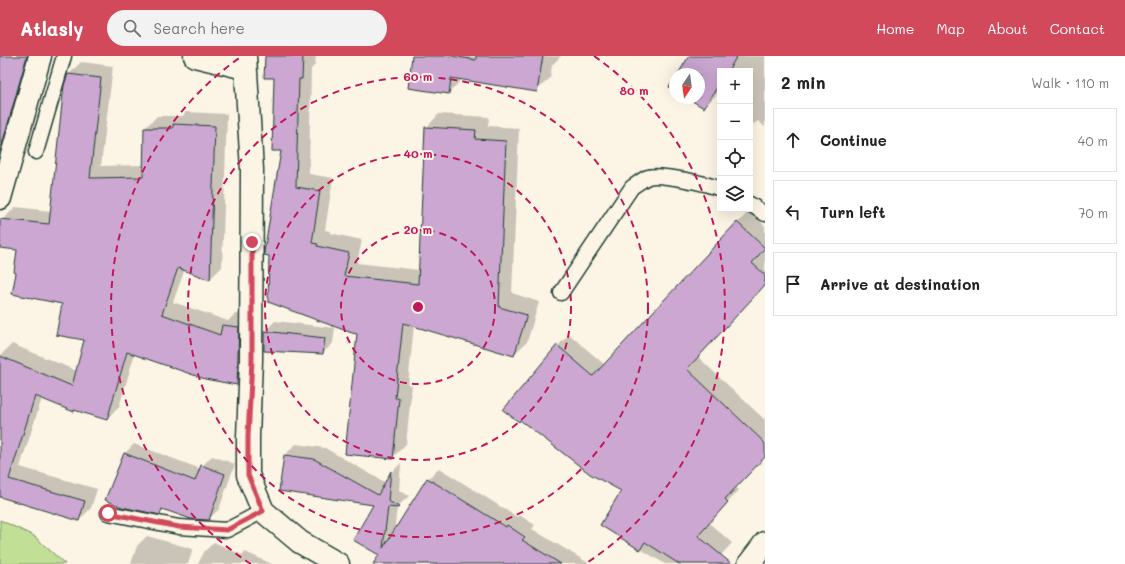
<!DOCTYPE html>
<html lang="en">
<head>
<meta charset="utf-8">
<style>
  body { margin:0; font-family:Mali,sans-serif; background:#f2f2f2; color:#222 }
  .controls { position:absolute; right:12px; top:12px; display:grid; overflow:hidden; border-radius:0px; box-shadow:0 4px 16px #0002 }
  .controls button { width:36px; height:36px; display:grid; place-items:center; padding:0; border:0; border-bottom:1px solid #e0e0e0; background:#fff; color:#222; font:20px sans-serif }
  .compass { position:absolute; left:669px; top:12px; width:36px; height:36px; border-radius:50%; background:#fff; box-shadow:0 4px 16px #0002; rotate:193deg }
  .stop { position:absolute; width:12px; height:12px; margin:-9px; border:3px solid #d1495b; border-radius:50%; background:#fff }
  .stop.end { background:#d1495b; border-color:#fff; box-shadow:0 1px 4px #0008 }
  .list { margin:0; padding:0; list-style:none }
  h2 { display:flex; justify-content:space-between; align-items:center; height:52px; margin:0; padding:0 16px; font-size:17px }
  h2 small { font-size:13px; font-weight:400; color:#767676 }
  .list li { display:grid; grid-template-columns:26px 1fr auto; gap:12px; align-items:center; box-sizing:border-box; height:64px; margin:0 8px 8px; padding:0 8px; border:1px solid #e0e0e0; border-radius:0px }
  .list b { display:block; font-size:15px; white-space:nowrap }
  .list em { font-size:13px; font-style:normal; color:#767676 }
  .icon { flex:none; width:22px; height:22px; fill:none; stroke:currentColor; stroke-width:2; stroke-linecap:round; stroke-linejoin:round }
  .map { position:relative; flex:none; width:765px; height:508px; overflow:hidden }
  header { display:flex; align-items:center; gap:24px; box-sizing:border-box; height:56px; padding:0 20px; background:#d1495b; color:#fff }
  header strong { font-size:19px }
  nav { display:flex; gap:22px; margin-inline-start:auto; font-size:14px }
  .search { width:280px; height:36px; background:#f2f2f2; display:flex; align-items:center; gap:10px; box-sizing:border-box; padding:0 14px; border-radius:22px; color:#767676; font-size:15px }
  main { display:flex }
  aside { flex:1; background:#fff }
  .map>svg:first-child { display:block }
</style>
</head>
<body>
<header>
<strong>Atlasly</strong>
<div class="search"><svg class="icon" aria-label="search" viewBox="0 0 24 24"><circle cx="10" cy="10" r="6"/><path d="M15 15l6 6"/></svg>Search here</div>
<nav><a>Home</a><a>Map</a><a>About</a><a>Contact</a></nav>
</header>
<main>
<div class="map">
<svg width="765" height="508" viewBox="0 0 765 508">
  <rect width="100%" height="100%" fill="#fcf5e5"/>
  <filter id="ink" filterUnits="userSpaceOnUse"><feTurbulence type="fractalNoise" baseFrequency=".025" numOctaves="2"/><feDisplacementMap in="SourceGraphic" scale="8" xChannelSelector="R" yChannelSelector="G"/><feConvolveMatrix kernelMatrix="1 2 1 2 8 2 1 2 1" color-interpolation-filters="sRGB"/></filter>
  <g filter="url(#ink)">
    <path fill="#c2df96" stroke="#708e65" d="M0,464l34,16 31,28h-65z"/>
    <path fill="#0003" d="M0,0h34l-11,39 -23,56z
      M266,0h50l-1,9 -4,4 -2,105 24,4 -8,52 6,1 -1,2 32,7 -5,23 62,7 7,-142 13,-14 50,3 -1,9 31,2 -7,165 27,9 -12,40 -14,13 -99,-30 -6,60h4l-6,59 -14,14 -34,-125 -89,-32 13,-151 -7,-73z
      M413,0h148l-9,9 -2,13 -14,13 -74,-12 -13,14z
      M690,0h75v71l-7,-6 -4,3 -4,-3v-50h-30v26l-3,-3 -13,13 -15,-9h10v-24h-20z
      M81,6l32,4 -12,100 43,-1 1,-37 12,-12h26l3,-4 41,2 -5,153 -12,12 -25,-10 -12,33 55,19 7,-7 16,1 -2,56 -13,12 -101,-30 -16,54 -13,12 -64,-21 -22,69 77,22 -6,19 -12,12 -79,-23v-141l12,-12 65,27 8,-32 -22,-35 -45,-32v-23l-18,-2v-4l3,-23 12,-13 36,4 18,-137z
      M749,155l16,15v23l-2,2 2,2v32l-67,72 67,63v36l-29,31 3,3 -30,33 23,20 -19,21h-48l-64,-39 21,-34 -64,-145 11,-12 36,31z
      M275,265l60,7 -2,15 -10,10 -58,-3v-19z
      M134,388l67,25 1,-3 10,-10 23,8 -16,45 -10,10 -44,-10 -5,5 -36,-60z
      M296,388l29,4 61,35 6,-11 9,-9 -2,27 10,6 -12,11 -3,26 34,-54 11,-11 78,49 2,-2 16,10 -3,4 58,35h-216l7,-10 -7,-50 -94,-14 5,-35z
      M147,480l46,13 -5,15h-57l6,-18z
      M214,486l28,13 3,-3 27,12h-74l6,-12z"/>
    <path fill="#cba7d1" stroke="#1f3d34" d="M0,0h27l-27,96z
      M265,0h38l-1,23h-3l-3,108 24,4 -8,52 6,1 -1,2 32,7 -5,23 74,8 7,-157 51,3 -1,9 31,2 -7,166 28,8 -13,41 -111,-33 -8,75h4l-6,61 -48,-5 12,-120 -5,-1 -84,-31 1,-46 -5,-1v-3l17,-101h-9l2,-73h-10z
      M412,0h40l24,4v-4h67l-6,36 -86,-14 -2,16 -41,-6z
      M689,0h48l-9,15h-8v12l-16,25 -17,-10h12v-24h-21z
      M68,18l33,4 -11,100 53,-1 1,-49h29v-4l42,2 -5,154 -32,-12 -16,46 58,21 2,-10 17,2 -2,58 -32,-6 -78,-27 -20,68 -33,-10v2l-39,-16 -26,83 76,22 -6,20 -79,-24v-141l72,30 12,-46 -28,-5 6,-31 -50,-10 4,-21 -2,-1 3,-22 -17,-2v-29l49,5 15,-139z
      M675,22v13l-6,-4z
      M737,166l28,26 -13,15 13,12v10l-78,84 78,74v14l-40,42 3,3 -30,34 34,28h-53l-34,-22 -5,8 -40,-25 21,-34 -31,-17 -70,-54 -1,2 -16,-12 54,-65 36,31z
      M264,275l61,7 -2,16 -59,-3z
      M124,397l71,28 6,-16 24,9 -16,46 -18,-1 -29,-10 -2,6 -38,-8 -17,-7z
      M284,399l30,4 64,36 13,-24 -3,30 11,6 -1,1 -10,-1 -5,41 44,-70 79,49 1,-2 18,12 -3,3 39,24h-188l6,-9 -26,-15 20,-35 -94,-14z"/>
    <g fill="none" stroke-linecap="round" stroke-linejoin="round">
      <g stroke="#1f3d34" stroke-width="17">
        <path id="lane" d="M36,96l28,-96
          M750,148l15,10
          M561,237l71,-106c5,-3 11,-8 16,-10 11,-4 61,7 72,12
          M108,457l71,14 48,3 36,-19"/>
      </g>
      <g stroke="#1f3d34" stroke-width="25">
        <path id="street" d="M195,0l50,12
          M245,0l7,114 -1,190 -3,77v38l15,36 37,31 38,22
          M0,142l40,-142"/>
      </g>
      <g stroke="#1f3d34" stroke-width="25">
        <path id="secondary" d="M749,508l16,-21"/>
      </g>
      <use href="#lane" stroke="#fcf5e5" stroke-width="14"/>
      <use href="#street" stroke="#fcf5e5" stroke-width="22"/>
      <use href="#secondary" stroke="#fcf5e5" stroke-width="22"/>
    </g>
  </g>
  <g fill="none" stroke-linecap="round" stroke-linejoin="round" filter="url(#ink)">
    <path stroke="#d1495b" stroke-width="5" d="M108,457l71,14 48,3 36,-19 -15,-36v-38l4,-77v-118"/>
  </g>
  <g fill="none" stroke="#c2185b" stroke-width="2" stroke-dasharray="7 5">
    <circle cx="418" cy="251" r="77"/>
    <circle cx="418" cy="251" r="153"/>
    <circle cx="418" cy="251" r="230"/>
    <path d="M251 508A306 306 0 0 1 242 0M594 0A306 306 0 0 1 585 508"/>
  </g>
  <circle cx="418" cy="251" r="6" fill="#c2185b" stroke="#fcf5e5" stroke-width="2"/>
  <g font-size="12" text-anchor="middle" font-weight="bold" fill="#c2185b" stroke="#fcf5e5" stroke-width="4" stroke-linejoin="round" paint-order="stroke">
    <text x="418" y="25">60 m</text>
    <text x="634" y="39">80 m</text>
    <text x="418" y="102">40 m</text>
    <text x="418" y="178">20 m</text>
  </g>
</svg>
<div class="controls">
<button>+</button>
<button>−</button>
<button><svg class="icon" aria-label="locate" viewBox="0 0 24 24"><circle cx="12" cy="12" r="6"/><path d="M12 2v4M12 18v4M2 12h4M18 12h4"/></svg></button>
<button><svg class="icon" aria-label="layers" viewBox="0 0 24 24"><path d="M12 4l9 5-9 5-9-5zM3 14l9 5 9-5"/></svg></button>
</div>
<svg class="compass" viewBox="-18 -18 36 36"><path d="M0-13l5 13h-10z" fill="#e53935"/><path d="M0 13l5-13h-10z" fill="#767676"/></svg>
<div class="stop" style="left:108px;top:457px"></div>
<div class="stop end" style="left:252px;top:186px"></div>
</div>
<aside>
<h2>2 min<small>Walk · 110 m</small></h2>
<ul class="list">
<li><svg class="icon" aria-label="ahead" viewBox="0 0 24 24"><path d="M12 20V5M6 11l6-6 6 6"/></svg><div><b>Continue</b></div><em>40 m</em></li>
<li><svg class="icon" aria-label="left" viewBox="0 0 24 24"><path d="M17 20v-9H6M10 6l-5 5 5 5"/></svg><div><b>Turn left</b></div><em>70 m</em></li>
<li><svg class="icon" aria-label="arrive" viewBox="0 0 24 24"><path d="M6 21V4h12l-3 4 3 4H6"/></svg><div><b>Arrive at destination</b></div></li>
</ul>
</aside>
</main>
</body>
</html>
